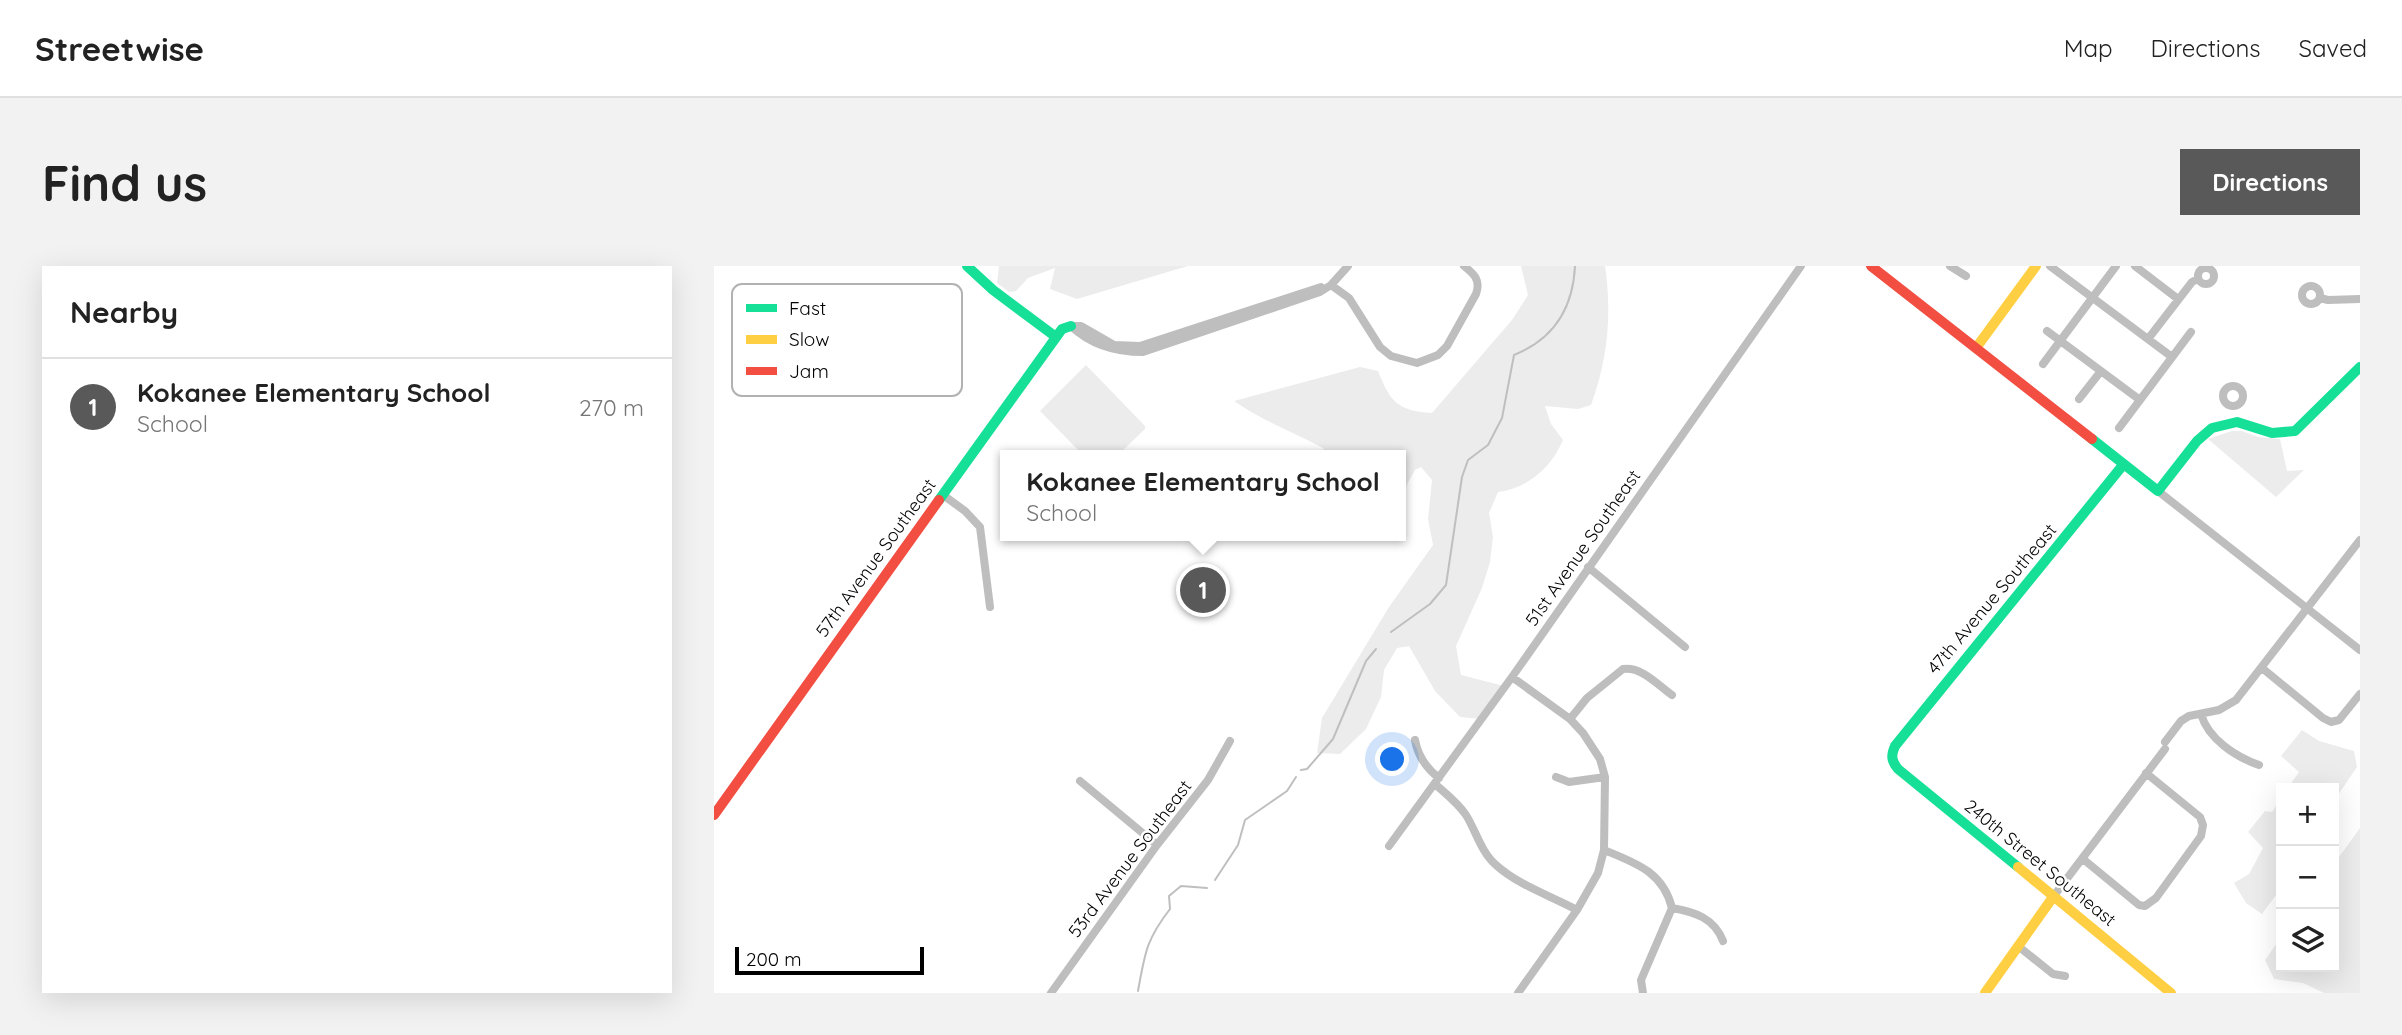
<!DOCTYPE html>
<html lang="en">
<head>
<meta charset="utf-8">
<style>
  body { margin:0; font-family:Quicksand,sans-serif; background:#f2f2f2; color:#222 }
  .controls { position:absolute; right:21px; bottom:21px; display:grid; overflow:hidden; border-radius:0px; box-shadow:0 7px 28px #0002 }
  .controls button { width:63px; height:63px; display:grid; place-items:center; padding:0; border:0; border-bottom:2px solid #e0e0e0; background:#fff; color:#222; font:35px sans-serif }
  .scale { position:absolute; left:21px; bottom:18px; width:189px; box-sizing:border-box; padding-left:7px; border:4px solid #000; border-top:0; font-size:19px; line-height:24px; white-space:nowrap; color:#000; -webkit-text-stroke:5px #fff; paint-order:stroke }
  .you { position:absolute; left:679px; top:494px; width:24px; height:24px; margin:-18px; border:5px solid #fff; border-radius:50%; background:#1a73e8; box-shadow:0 0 0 10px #1a73e833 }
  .badge { display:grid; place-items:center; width:46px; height:46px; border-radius:50%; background:#595959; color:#fff; font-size:23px; font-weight:700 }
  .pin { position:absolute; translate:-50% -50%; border:4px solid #fff; box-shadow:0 2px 7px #0006 }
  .popup { position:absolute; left:286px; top:184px; width:406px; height:91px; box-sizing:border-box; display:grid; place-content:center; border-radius:0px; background:#fff; filter:drop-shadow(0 2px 5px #0005); font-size:23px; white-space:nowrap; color:#767676 }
  .popup b { font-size:26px; color:#222 }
  .popup::after { content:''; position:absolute; left:50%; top:100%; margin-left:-14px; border:14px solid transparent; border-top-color:#fff }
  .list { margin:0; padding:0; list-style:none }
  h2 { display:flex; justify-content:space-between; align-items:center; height:91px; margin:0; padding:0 28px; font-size:30px }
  h2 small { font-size:23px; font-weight:400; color:#767676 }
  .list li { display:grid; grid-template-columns:46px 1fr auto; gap:21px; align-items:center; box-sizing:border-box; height:98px; padding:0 28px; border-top:2px solid #e0e0e0 }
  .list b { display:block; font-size:26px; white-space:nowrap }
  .list p { margin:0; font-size:23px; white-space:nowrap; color:#767676 }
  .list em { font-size:23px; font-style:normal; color:#767676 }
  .icon { flex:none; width:38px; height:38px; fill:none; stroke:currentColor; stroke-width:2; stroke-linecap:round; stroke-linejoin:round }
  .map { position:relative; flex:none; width:1646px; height:727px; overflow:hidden; border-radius:0px }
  header { display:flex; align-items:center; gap:42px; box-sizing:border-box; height:98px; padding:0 35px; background:#fff; border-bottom:2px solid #e0e0e0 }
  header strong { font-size:33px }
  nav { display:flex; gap:38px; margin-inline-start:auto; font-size:24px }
  .intro { display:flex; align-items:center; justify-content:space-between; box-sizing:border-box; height:168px; padding:0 42px }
  h1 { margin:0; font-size:49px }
  .button { padding:18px 32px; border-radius:0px; background:#595959; color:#fff; font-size:24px; font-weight:700 }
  main { display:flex; gap:42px; padding:0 42px }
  aside { flex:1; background:#fff; border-radius:0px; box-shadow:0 7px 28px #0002 }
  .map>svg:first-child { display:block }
</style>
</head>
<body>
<header>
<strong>Streetwise</strong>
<nav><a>Map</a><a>Directions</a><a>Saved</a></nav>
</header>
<div class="intro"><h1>Find us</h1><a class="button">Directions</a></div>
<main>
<aside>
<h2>Nearby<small></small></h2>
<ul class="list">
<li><span class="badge">1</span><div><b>Kokanee Elementary School</b><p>School</p></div><em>270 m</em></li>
</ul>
</aside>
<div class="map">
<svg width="1646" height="727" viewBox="0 0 1646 727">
  <rect width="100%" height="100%" fill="#fff"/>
  <path fill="#ececec" d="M285,0h189l-111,33 -27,-10 5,-21 -27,10 -12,13 -7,1 -12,-9z
    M807,0h84c7,48 3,93 -14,139l-13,4 -33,-3 6,18 12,16c-12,28 -35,48 -65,52l-9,21 4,24 -3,25 -8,26 -26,58 5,29 43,11 -23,33 -21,-2 -25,-26 -26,-45 -12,2 -13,22 -3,27 -15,32 -26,25 -23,-1 5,-35 67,-111 44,-62 -5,-26 4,-39 -11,-13 -6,3 -14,25v-40h-75l-3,-7c-30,-16 -62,-28 -89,-47l126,-34 18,4c12,31 20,40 54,42l80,-93 16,-25z
    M372,99l59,61v3l-27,26h-35l-43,-44z
    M1518,165h10l16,6 22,2 7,32 17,-1 -28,27 -68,-58z
    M1588,464l17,11 35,10 3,16 -23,34v-13h-46l11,-16 -18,-16z
    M1567,532v85l-2,2 -3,10 -14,19 -16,-11 -12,-20 15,-9 14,-26 -15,-16 17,-21 7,1z
    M1646,562v165h-36l-21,-10 -29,-4 -9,-19 16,-23v30h53v-103z"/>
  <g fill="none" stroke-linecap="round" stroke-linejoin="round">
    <path stroke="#bfbfbf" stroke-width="2" d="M677,366l39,-28 16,-19 16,-108 6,-17 20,-15 14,-27 12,-63c40,-16 59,-47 61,-89
      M587,504l6,-1 26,-30 33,-78 10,-12
      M501,614l23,-35 7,-25 42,-29 9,-14
      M424,725c7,-38 8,-51 32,-82l-1,-13 12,-10 26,2"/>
    <path stroke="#bebebe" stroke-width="8" d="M1236,0l16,10
      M1336,0l122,91
      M1421,0l43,33
      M1484 10a8 8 0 1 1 16 0a8 8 0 1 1-16 0Z
      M617,19l18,13 31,49 11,9 26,7 21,-8 9,-9 29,-52c5,-14 -2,-20 -12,-28
      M1588 29a9 9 0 1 1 18 0a9 9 0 1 1-18 0Z
      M1606,32l8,2 32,-1
      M357,60c20,19 45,26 72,26l177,-60 11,-7 17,-19
      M357,60h10l33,19 26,1 181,-59
      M1333,65l93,69
      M1434,73l44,-57 6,-3
      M1329,98l73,-98
      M1509 130a10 10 0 1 1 20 0a10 10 0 1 1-20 0Z
      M1365,133l22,-28
      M1405,162l72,-96
      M1444,225l202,159
      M229,229l22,16 15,16 10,80
      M874,301l97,80
      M1548,402l61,50 8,4 8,-2 21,-26
      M798,411l58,42 13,14 17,26 5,18 -1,73 -6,23 -21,37 -59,83
      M1487,448c7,25 35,43 58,51
      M856,453l17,-21 36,-29c18,-3 35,16 49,26
      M701,474c3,17 11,28 24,38
      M1451,476l16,-21 8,-5 30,-6 17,-10 124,-160
      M842,511l13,5 36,-5
      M366,515l77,64
      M721,518c11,10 22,18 31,31 10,16 15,37 30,50 22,20 55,31 81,45
      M675,580l123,-169 289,-411
      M890,584c32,13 59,22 68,58
      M1369,593l56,46 6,1 11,-8 45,-62 2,-11 -3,-8 -54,-44
      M1339,631l112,-148
      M958,642c23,4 42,10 51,33
      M1304,680l35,28 12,2
      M337,727l106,-148 51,-65 22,-39
      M929,727l-2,-13 31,-72"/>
    <path stroke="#16e098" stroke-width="10" d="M253,0l26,24 63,47
      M1378,173l66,52 39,-50 15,-13 25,-6 35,11 23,-2 65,-64
      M225,234l123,-171 9,-3
      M1304,601l-120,-98c-7,-8 -7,-14 -3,-23l228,-281"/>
    <path stroke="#ffcf43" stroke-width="10" d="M1262,82l60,-82
      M1304,601l153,126
      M1271,727l68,-96"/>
    <path stroke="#f24e42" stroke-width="10" d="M1157,0l221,173
      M0,549l225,-315"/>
  </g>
  <g text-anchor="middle" stroke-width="5" stroke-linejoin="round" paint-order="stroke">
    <g font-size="18" fill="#000" stroke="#fff">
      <text transform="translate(869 282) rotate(-55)" y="6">51st Avenue Southeast</text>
      <text transform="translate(162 292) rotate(-54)" y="6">57th Avenue Southeast</text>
      <text transform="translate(1278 333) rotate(-50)" y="6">47th Avenue Southeast</text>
      <text transform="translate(416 593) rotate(-53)" y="6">53rd Avenue Southeast</text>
      <text transform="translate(1326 597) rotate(39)" y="6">240th Street Southeast</text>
    </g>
  </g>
  <rect x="18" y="18" width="230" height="112" rx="10" fill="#fff" stroke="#b2b2b2" stroke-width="2"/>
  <rect x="32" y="38" width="31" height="8" fill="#16e098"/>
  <rect x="32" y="69" width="31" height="9" fill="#ffcf43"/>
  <rect x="32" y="101" width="31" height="8" fill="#f24e42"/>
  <g font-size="19" fill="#000">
    <text x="75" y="49">Fast</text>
    <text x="75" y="80">Slow</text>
    <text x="75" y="112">Jam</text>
  </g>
</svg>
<div class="controls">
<button>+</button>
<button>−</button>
<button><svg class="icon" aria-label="layers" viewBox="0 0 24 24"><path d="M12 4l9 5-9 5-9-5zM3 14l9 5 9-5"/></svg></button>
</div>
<div class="scale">200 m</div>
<div class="you"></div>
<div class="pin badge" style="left:489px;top:324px">1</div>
<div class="popup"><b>Kokanee Elementary School</b>School</div>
</div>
</main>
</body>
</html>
